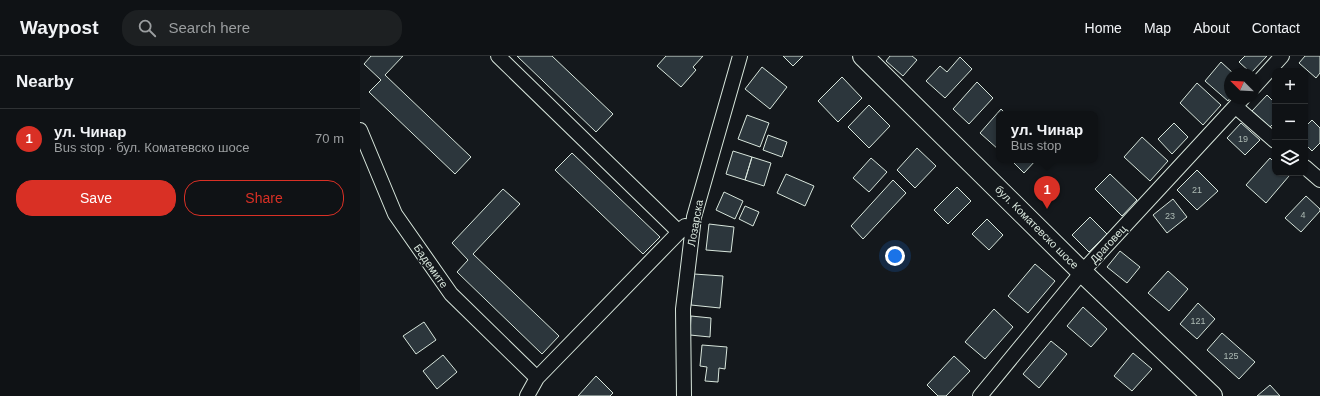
<!DOCTYPE html>
<html lang="en">
<head>
<meta charset="utf-8">
<style>
  body { margin:0; font-family:Helvetica,sans-serif; background:#1d2022; color:#f1f3f6 }
  .controls { position:absolute; right:12px; top:12px; display:grid; overflow:hidden; border-radius:8px; box-shadow:0 1px 3px #0004 }
  .controls button { width:36px; height:36px; display:grid; place-items:center; padding:0; border:0; border-bottom:1px solid #2f3234; background:#0f1215; color:#f1f3f6; font:20px sans-serif }
  .compass { position:absolute; left:864px; top:12px; width:36px; height:36px; border-radius:50%; background:#0f1215; box-shadow:0 1px 3px #0004; rotate:294deg }
  .you { position:absolute; left:535px; top:200px; width:14px; height:14px; margin:-10px; border:3px solid #fff; border-radius:50%; background:#1a73e8; box-shadow:0 0 0 6px #1a73e833 }
  .badge { display:grid; place-items:center; width:26px; height:26px; border-radius:50%; background:#d93025; color:#fff; font-size:13px; font-weight:700 }
  .pin { position:absolute; translate:-50% -33px; filter:drop-shadow(0 1px 2px #0008) }
  .pin::after { content:''; position:absolute; top:21px; width:14px; height:12px; background:inherit; clip-path:polygon(0 0,100% 0,50% 100%) }
  .popup { position:absolute; left:636px; top:55px; width:102px; height:52px; box-sizing:border-box; display:grid; place-content:center; border-radius:8px; background:#0f1215; filter:drop-shadow(0 1px 3px #0005); font-size:13px; white-space:nowrap; color:#9b9ea0 }
  .popup b { font-size:15px; color:#f1f3f6 }
  .popup::after { content:''; position:absolute; left:50%; top:100%; margin-left:-8px; border:8px solid transparent; border-top-color:#0f1215 }
  .list { margin:0; padding:0; list-style:none }
  h2 { display:flex; justify-content:space-between; align-items:center; height:52px; margin:0; padding:0 16px; font-size:17px }
  h2 small { font-size:13px; font-weight:400; color:#9b9ea0 }
  .list li { display:grid; grid-template-columns:26px 1fr auto; gap:12px; align-items:center; box-sizing:border-box; height:60px; padding:0 16px; border-top:1px solid #2f3234 }
  .list b { display:block; font-size:15px; white-space:nowrap }
  .list p { margin:0; font-size:13px; white-space:nowrap; color:#9b9ea0 }
  .list em { font-size:13px; font-style:normal; color:#9b9ea0 }
  .actions { display:flex; gap:8px; padding:12px 16px }
  .actions a { flex:1; padding:9px 0; border:1px solid #d93025; border-radius:16px; text-align:center; font-size:14px; color:#d93025 }
  .actions .main { background:#d93025; color:#fff }
  .icon { flex:none; width:22px; height:22px; fill:none; stroke:currentColor; stroke-width:2; stroke-linecap:round; stroke-linejoin:round }
  .map { position:relative; flex:none; width:960px; height:340px; overflow:hidden }
  header { display:flex; align-items:center; gap:24px; box-sizing:border-box; height:56px; padding:0 20px; background:#0f1215; border-bottom:1px solid #2f3234 }
  header strong { font-size:19px }
  nav { display:flex; gap:22px; margin-inline-start:auto; font-size:14px }
  .search { width:280px; height:36px; background:#1d2022; display:flex; align-items:center; gap:10px; box-sizing:border-box; padding:0 14px; border-radius:16px; color:#9b9ea0; font-size:15px }
  main { display:flex }
  aside { flex:1; background:#0f1215 }
  .map>svg:first-child { display:block }
</style>
</head>
<body>
<header>
<strong>Waypost</strong>
<div class="search"><svg class="icon" aria-label="search" viewBox="0 0 24 24"><circle cx="10" cy="10" r="6"/><path d="M15 15l6 6"/></svg>Search here</div>
<nav><a>Home</a><a>Map</a><a>About</a><a>Contact</a></nav>
</header>
<main>
<aside>
<h2>Nearby<small></small></h2>
<ul class="list">
<li><span class="badge">1</span><div><b>ул. Чинар</b><p>Bus stop · бул. Коматевско шосе</p></div><em>70 m</em></li>
</ul>
<div class="actions"><a class="main">Save</a><a>Share</a></div>
</aside>
<div class="map">
<svg width="960" height="340" viewBox="0 0 960 340">
  <rect width="100%" height="100%" fill="#14181c"/>
  <path fill="#2c363c" stroke="#d8e6dc" d="M11,0h32l-18,19 86,82 -16,17 -86,-82 12,-12 -17,-16z
    M157,0h35l61,58 -17,18z
    M306,0h37l-10,11 3,3 -15,17 -24,-21z
    M423,0h20l-10,10z
    M530,0h22l5,4 -14,16 -17,-15z
    M885,0h22l-16,17 -12,-11z
    M945,0h15v17l-4,5 -17,-15z
    M600,1l12,12 -27,29 -19,-17 14,-15 7,6z
    M861,6l13,12h-4v24l-2,3 -23,-20z
    M402,11l25,20 -17,22 -25,-20z
    M482,21l20,21 -24,24 -20,-21z
    M617,26l16,16 -24,26 -16,-15z
    M837,27l24,22 -18,20 -23,-22z
    M907,39l8,8v19l-5,5 -18,-16z
    M509,49l21,21 -21,22 -21,-21z
    M641,53l5,5h-7v36l-19,-17z
    M387,59l22,8 -9,24 -22,-8z
    M952,64l8,8v15l-8,8 -7,-7v-17z
    M814,67l14,14 -16,17 -14,-15z
    M881,67l19,17 -15,15 -18,-17z
    M408,79l19,7 -5,15 -19,-7z
    M782,81l26,24 -18,20 -26,-24z
    M557,92l19,18 -21,22 -18,-18z
    M373,95l19,6 -7,23 -19,-6z
    M212,97l88,84 -17,17 -88,-84z
    M392,101l19,6 -7,23 -19,-6z
    M511,102l16,14 -18,20 -16,-14z
    M910,102l5,5v10h11l3,3 -23,27 -20,-18z
    M651,104h25l-12,13z
    M837,114l21,21 -21,19 -20,-20z
    M426,118l28,12 -9,20 -28,-13z
    M750,118l27,26 -15,16 -27,-27z
    M533,124l13,13 -43,46 -12,-13z
    M597,131l14,14 -23,23 -14,-14z
    M143,133l17,15 -47,50 86,82 -17,18 -85,-82 11,-12 -16,-17z
    M364,136l19,9 -8,18 -19,-9z
    M946,140l14,13v2l-19,21 -16,-14z
    M813,143l14,18 -20,16 -14,-18z
    M385,150l14,6 -6,14 -14,-7z
    M730,161l17,17 -18,18 -17,-17z
    M627,163l16,16 -14,15 -17,-16z
    M349,168l25,3 -3,25 -25,-2z
    M760,195l20,16 -13,16 -20,-16z
    M675,208l20,17 -27,32 -20,-17z
    M808,215l20,18 -19,22 -21,-18z
    M334,218l29,2 -3,32 -29,-3z
    M838,247l17,16 -18,20 -17,-15z
    M723,251l24,22 -16,18 -24,-21z
    M634,253l19,18 -28,32 -20,-17z
    M331,260l20,2 -1,19 -20,-2z
    M64,266l12,18 -20,14 -13,-18z
    M862,277l33,29 -16,17 -32,-29z
    M691,285l16,13 -28,34 -16,-14z
    M342,289l25,2 -2,22 -6,-1 -1,14 -13,-1 2,-14 -7,-1z
    M773,297l19,16 -20,22 -18,-15z
    M83,299l14,17 -20,17 -14,-18z
    M594,300l16,15 -24,25h-8l-11,-11z
    M236,320l17,17 -3,3h-32z
    M910,329l10,11h-23z"/>
  <g fill="none" stroke-linecap="round" stroke-linejoin="round">
    <g stroke="#d8e6dc" stroke-width="16">
      <path id="street" d="M138,0l181,176
        M894,31l28,-31
        M876,51l39,34
        M0,74l35,84 56,80 86,84
        M945,111l15,13
        M167,340l10,-18 148,-152
        M324,340l-1,-87 11,-92 46,-161
        M620,340l102,-124 161,-174"/>
    </g>
    <g stroke="#d8e6dc" stroke-width="22">
      <path id="secondary" d="M503,0l219,216 130,124"/>
    </g>
    <use href="#street" stroke="#14181c" stroke-width="14"/>
    <use href="#secondary" stroke="#14181c" stroke-width="20"/>
  </g>
  <g text-anchor="middle" stroke-width="3" stroke-linejoin="round" paint-order="stroke">
    <g font-size="9" fill="#adbab4">
      <text x="883" y="86">19</text>
      <text x="837" y="137">21</text>
      <text x="943" y="162">4</text>
      <text x="810" y="163">23</text>
      <text x="838" y="268">121</text>
      <text x="871" y="303">125</text>
    </g>
    <g font-size="11" fill="#d8e6dc" stroke="#14181c">
      <text transform="translate(335 167) rotate(-80)" y="4">Лозарска</text>
      <text transform="translate(677 171) rotate(45)" y="4">бул. Коматевско шосе</text>
      <text transform="translate(748 188) rotate(-47)" y="4">Драговец</text>
      <text transform="translate(71 210) rotate(55)" y="4">Бадемите</text>
    </g>
  </g>
</svg>
<div class="controls">
<button>+</button>
<button>−</button>
<button><svg class="icon" aria-label="layers" viewBox="0 0 24 24"><path d="M12 4l9 5-9 5-9-5zM3 14l9 5 9-5"/></svg></button>
</div>
<svg class="compass" viewBox="-18 -18 36 36"><path d="M0-13l5 13h-10z" fill="#e53935"/><path d="M0 13l5-13h-10z" fill="#9b9ea0"/></svg>
<div class="you"></div>
<div class="pin badge" style="left:687px;top:153px">1</div>
<div class="popup"><b>ул. Чинар</b>Bus stop</div>
</div>
</main>
</body>
</html>
